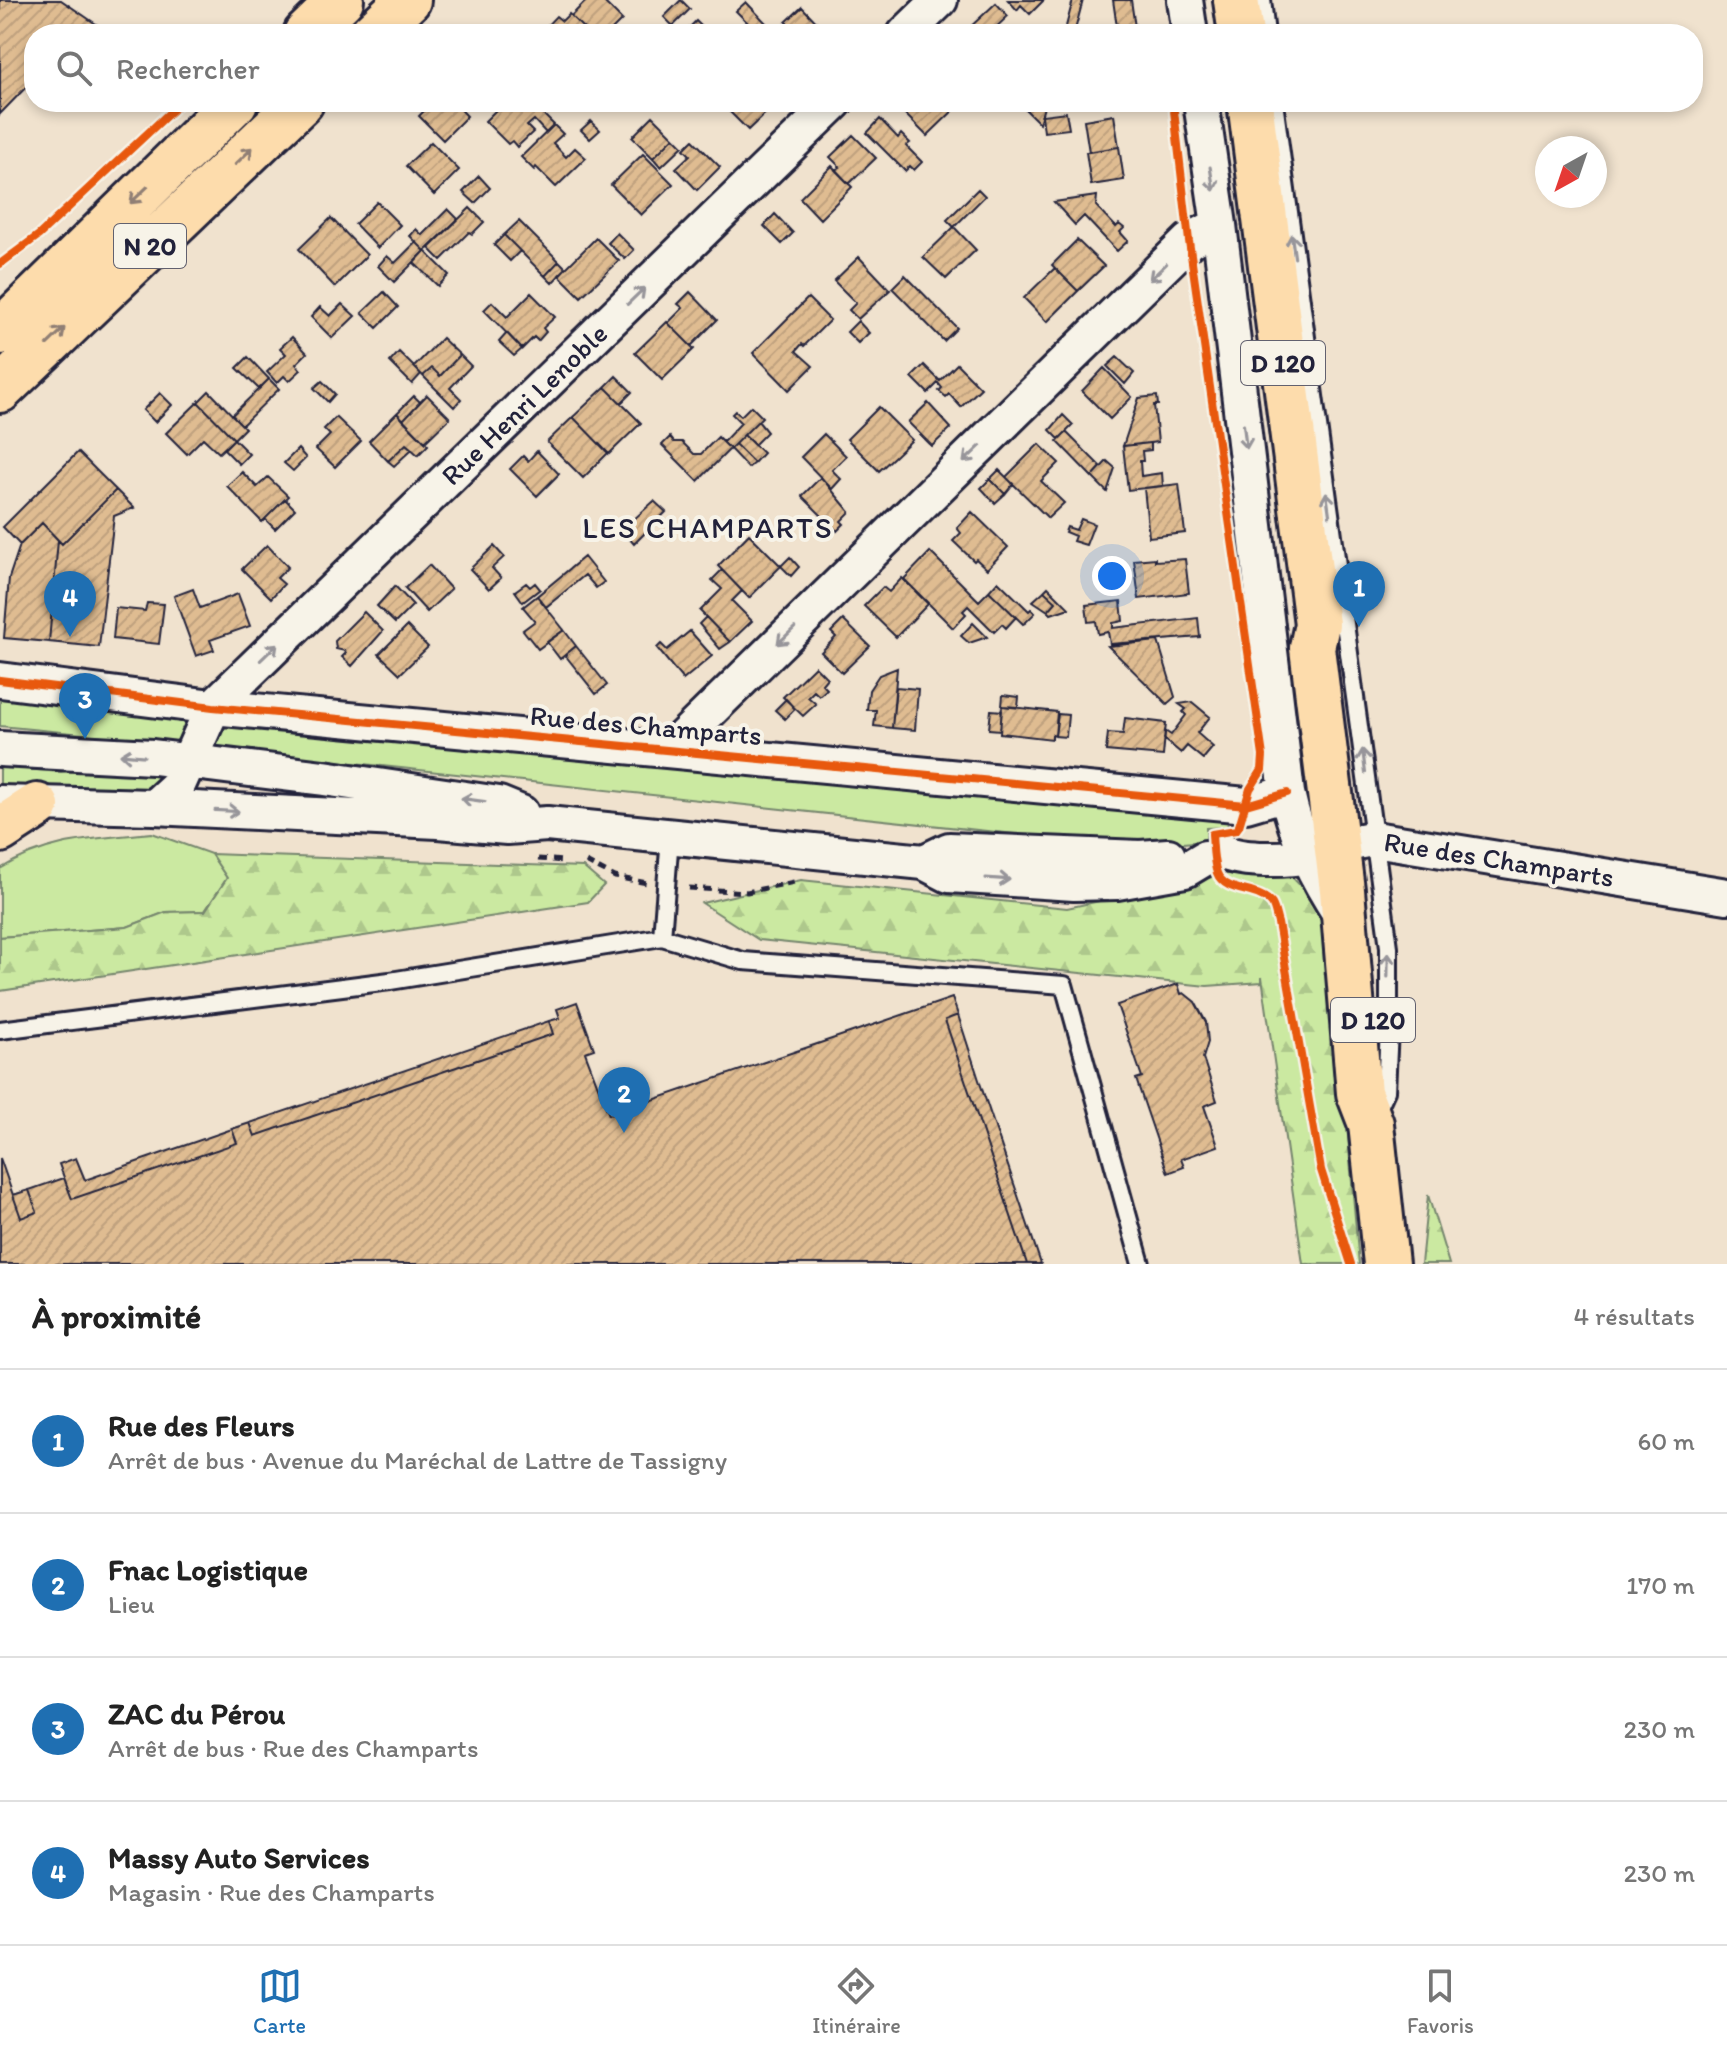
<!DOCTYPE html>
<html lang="fr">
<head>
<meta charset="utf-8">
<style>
  body { margin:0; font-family:Itim,sans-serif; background:#f6f6f6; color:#222 }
  .compass { position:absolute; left:1535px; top:136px; width:72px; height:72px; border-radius:50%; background:#fff; box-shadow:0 4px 12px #0003; rotate:220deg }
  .you { position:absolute; left:1112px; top:576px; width:28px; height:28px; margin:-20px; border:6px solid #fff; border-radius:50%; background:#1a73e8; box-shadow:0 0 0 12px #1a73e833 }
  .badge { display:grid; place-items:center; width:52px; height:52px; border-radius:50%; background:#1f6fb2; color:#fff; font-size:26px; font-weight:700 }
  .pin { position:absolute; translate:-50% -66px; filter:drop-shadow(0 2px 4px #0008) }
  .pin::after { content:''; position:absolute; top:42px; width:28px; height:24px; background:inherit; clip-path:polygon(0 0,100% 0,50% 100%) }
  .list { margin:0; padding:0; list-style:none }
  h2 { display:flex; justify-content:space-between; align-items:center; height:104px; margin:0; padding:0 32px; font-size:34px }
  h2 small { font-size:26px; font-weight:400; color:#767676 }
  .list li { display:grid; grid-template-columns:52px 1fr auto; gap:24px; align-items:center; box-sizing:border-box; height:144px; padding:0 32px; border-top:2px solid #e0e0e0 }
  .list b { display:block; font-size:30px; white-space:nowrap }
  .list p { margin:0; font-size:26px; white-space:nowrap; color:#767676 }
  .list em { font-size:26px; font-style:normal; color:#767676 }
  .icon { flex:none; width:44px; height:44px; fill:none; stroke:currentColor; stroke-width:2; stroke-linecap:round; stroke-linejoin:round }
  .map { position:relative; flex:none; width:1727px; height:1264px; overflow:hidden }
  .search { position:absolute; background:#fff; box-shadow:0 4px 12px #0003; left:24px; right:24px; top:24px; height:88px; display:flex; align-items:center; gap:20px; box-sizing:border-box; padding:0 28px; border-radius:32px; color:#767676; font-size:30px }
  .sheet { height:680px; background:#fff }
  nav { display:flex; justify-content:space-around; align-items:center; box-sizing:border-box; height:112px; border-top:2px solid #e0e0e0; background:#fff; font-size:22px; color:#767676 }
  nav a { display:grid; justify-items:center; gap:4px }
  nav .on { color:#1f6fb2 }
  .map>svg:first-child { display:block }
</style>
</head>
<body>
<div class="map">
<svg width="1727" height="1264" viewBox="0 0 1727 1264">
  <defs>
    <pattern id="forest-firs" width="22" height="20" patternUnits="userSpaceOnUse" patternTransform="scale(2)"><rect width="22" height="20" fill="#cbe9a1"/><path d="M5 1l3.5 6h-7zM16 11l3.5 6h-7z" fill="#aec88c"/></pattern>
    <pattern id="building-hatch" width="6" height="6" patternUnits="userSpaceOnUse" patternTransform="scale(2)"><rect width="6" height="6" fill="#dfbc91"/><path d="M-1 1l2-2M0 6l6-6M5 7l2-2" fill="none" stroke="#bfa17e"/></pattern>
  </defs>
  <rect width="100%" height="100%" fill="#f0e2ce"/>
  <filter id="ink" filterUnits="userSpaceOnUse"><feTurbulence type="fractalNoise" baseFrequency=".0125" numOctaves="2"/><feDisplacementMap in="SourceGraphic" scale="16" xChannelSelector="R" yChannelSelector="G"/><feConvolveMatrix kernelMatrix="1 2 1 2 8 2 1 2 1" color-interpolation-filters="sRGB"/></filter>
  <g filter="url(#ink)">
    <path fill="#cbe9a1" stroke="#76866e" stroke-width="2" d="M0,691l182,24 7,12 -13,16 -176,-17z
      M235,721l990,99 3,3 -1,4 -21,1v13l-71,6 -920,-99 8,-19z
      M110,763l58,13c-6,4 -13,11 -20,14 -40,16 -106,1 -148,-4v-19l61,5z
      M152,833l59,21 16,24 -22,33 -39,1 -39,15 -127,10v-68c50,-31 95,-30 152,-36z"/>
    <path fill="url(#forest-firs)" stroke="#76866e" stroke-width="2" d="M211,854l372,13 21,18 -16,17 -588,89v-54l127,-10 39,-15 39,-1 22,-33z
      M1250,869l41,7 26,27 15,47 27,314h-56l-41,-287v5l-55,4 -448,-46 -57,-37 99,-23 266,28z
      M1428,1195l21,69h-28z"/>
    <path fill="url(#building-hatch)" stroke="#22223b" stroke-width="2" d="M0,0h61l35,24 -13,10h-49v45l-34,35z
      M587,0h15l20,20 -14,14h-19l-18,-18z
      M681,0l9,9 -17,17 -9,-9z
      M1008,0h36l-14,14 -9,-9 -4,5z
      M1073,0h10l-9,34h-10z
      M1113,0h18l5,34h-18z
      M746,2l20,21 -9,9 -21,-21z
      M996,3l12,13 -19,18h-18l-4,-4z
      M802,7l23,24 3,3h-37l3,-4 -8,-8z
      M569,14l20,20h-50l17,-18 6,5z
      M696,21l13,13h-26z
      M433,102h21l13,14 -24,24 -24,-24z
      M504,102h27l23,23 -8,8 -12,-13 -7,6 6,6 -16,15 -5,-6 -4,3 -23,-23z
      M730,102h35l6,6 -23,22 -23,-23z
      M898,102h58l3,3 -32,31 -32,-32z
      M1030,102l15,2 -6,19 -13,-13z
      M1066,112l3,17 -25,3 -2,-17z
      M1114,115l5,32 -30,5 -5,-32z
      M653,116l21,21 -21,21 -21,-21z
      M880,119l18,19 3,-4 9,9 -4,3 16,16 -8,8 -4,-4 -5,5 -38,-38z
      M591,121l9,9 -10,9 -9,-9z
      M554,125l9,9 -10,9 13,14 9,-9 11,10 -30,29 -20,-20 -2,3 -13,-13z
      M853,135l23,23 -27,26 -14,-14 5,-3 -10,-10z
      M674,137l9,9 -22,21 -8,-9z
      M693,140l27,27 -23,23 -21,-22 14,-13 -6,-6z
      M431,142l28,28 -25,25 -28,-29z
      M1119,147l5,33 -33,5 -5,-33z
      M643,154l30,30 -32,31 -30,-30z
      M832,166l20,21 -32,32 -20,-21z
      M479,176l11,12 -15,15 -12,-11z
      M978,189l7,7 -31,31 -7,-7z
      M1097,196l-1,10 20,21 3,-3 5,4 -4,4 8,9 -11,10 -33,-35 -9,9 -21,-23z
      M377,202l23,23 -22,23 -23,-24z
      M470,208l14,14 -12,12 -3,-2 -28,28 -12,-12z
      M448,209l10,10 -33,32 -15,-15 6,-7 6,6z
      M775,214l18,19 -11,11 -18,-18z
      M331,218l36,37 -32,32 -36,-38z
      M519,221l40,40 -14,15 -41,-41z
      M954,227l22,23 -30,29 -23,-22z
      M617,233l17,17 -9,9 -17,-16z
      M504,235l16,16 -10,10 -16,-16z
      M596,238l23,23 -38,36 -22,-22z
      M1077,240l27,26 -26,25 -26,-26z
      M416,242l9,9 -31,31 -16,-16 9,-10 8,7z
      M425,251l24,24 -11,11 -24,-23z
      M859,257l31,33 -32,29 -9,-9 7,-7 -22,-22z
      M559,261l7,7 -14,15 -7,-7z
      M1055,268l23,23 -31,31 -23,-24z
      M905,275l52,53 -13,13 -52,-53z
      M384,292l14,15 -21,21 -15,-15z
      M690,292l27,28 -26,26 -23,-23 15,-15 -5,-4z
      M531,293l24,24 -12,11 3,4 -8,9 -4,-4 -12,12 -38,-39 8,-8 15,15z
      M808,298l22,22 -26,26 -2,-2 -6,7 17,15 -24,24 -36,-37z
      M342,304l13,12 -23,22 -21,-21 9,-10 10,9z
      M858,321l11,12 -11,10 -11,-11z
      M667,322l27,27 -32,31 -27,-27z
      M507,333l15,16 -8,7 -15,-14z
      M292,337l15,16 -11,11 5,6 -12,11 -5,-5 -7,7 -10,-11 19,-18 -6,-6z
      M442,338l18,17 -20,21 -8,-8 -9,8 -9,-9z
      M399,352l22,22 -9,10 -22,-22z
      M460,355l11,11 -21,22 11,11 -7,8 -31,-31 9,-8 8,8z
      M248,357l21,22 -10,10 -22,-21z
      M1117,357l17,16 -9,11 -18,-18z
      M957,364l24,24 -20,19 -12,-13 -3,3 -7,-6 3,-3 -4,-5 -10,10 -16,-16 12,-12 16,16z
      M1104,368l28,29 -22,22 -28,-28z
      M616,376l16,16 -11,11 -16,-16z
      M269,379l10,10 -37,36 -10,-10z
      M322,381l13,13 -7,8 -14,-14z
      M605,387l36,36 -32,31 -36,-37z
      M209,391l36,37 -11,11 -36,-37z
      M160,393l12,12 -17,17 -12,-12z
      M427,395l23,23 -25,24 -22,-22z
      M414,396l6,6 -17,18 -6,-7z
      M1157,396l1,9h-4l4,37 -35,4 16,-48z
      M198,402l36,37 -15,14 -16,-15 -16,16 -21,-21z
      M928,403l23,25 -19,18 -24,-24z
      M751,406l11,11 -32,32 -7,-7 18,-19 -9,-9 3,-3 6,5z
      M879,407l33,33 -33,31 -32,-32z
      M397,413l31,32 -10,10 -12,-11 -18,17 -19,-20z
      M1063,415l10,10 -14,14 -9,-9z
      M336,417l25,24 -26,26 -19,-18 14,-14 -6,-6z
      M573,417l35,36 -25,25 -36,-36z
      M758,421l9,11 -13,13 -10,-10z
      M1066,432l35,35 -9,10 -35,-36z
      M824,434l22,22 -14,14 9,9 -9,10 -31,-32z
      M744,435l19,18 -9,10 -19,-19z
      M670,437l4,5h8l12,12h7l17,-17 12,12 -32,32 -36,-36z
      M234,439l15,15 -10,10 -15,-15z
      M1151,443v7l-9,1 1,10h-3l1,15 21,-3 1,13 -35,4 -5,-44z
      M406,444l6,5 -18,17 -6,-5z
      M735,444l19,19 -6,5 -18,-19z
      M1039,444l20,19 -18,18 23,22 -16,15 -42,-41z
      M298,449l8,9 -13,13 -9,-8z
      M537,451l22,23 -22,22 -27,-27 13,-13 5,5z
      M78,452l38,38 -54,54 -20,-21 -22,22 -17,-18z
      M1107,461l8,7 -8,24 -15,-15z
      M999,470l14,14 -8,10 -15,-15z
      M242,472l15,15 11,-10 20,19 -26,26 -35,-36z
      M821,477l29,35 -9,9 3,3 -7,7 -35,-35z
      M990,479l15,15 -10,9 -14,-15z
      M1179,484l6,49 -36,4 -5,-49z
      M116,490l18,18 -20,8 -15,131 -50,-5 9,-102 4,4z
      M285,499l10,10 -20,20 -10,-10z
      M654,501l12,11 -32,32 -12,-14z
      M972,512l36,35 -21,22 -11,-10 -2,2 -21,-20 8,-8 -4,-5z
      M1081,519l13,5 -8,21 -13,-4 2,-5 -10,-4 2,-5 9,3z
      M42,523l16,17 -9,102 -45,-4 5,-60 11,-33z
      M749,534l32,32 -32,32 -31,-32z
      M267,545l21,22 -11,11 7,6 -13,14 -29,-29z
      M494,546l10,11 -12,11 9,10 -12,11 -19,-20z
      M930,552l49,49 10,-10 27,26 -10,11 -4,-4 -8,8 -26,-26 -5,5 3,3 -13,14 -49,-49z
      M584,557l20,25 -8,6 -11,-13 -39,32 -9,-11z
      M790,557l9,10 -8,9 -10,-10z
      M1155,558v3l30,-2 4,34 -50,6 -5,-39z
      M429,565l22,24 -24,23 -22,-24z
      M722,570l20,21 -10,10 20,20 -22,21 -30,-31 22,-22 -10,-9z
      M902,578l26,26 -32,33 -32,-31 19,-19 6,5z
      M998,581l31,30 2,-2 4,4 -10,10 -2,1 -34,-33z
      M526,583l4,4 5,-4 5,6 -17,13 -8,-11z
      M395,586l18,19 -18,18 -18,-17z
      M1048,587l21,21 -18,6 -3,-3 8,-9 -12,-11z
      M193,589l7,19 38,-14 12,32 -40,14 4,10 -18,6 -22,-60z
      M1044,591l12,11 -8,9 -15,-10z
      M537,596l27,34 -26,19 -15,-19 12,-9 -12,-14z
      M1121,601l2,20 -10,2v5l85,-10 2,19 -90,7 -2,-12 -10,2 -2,-13 -8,1 -2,-17z
      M147,603l17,1 -5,40 -46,-5 3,-31 29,3z
      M364,612l19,19 -31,35 -10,-9 4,-4 -1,-2 -9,-2 -1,-8z
      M706,617l24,25 -10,7 -21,-25z
      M843,620l27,26 -28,27 -21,-21 15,-15 -5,-5z
      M973,623l14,14 -18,6 -8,-7z
      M407,626l21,21 -28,27 -21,-20z
      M564,630l12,16 -16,13 -13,-17z
      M690,631l22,25 -29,24 -26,-32 4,-4 6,6z
      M1158,641l17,56 -8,7 -59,-58z
      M576,646l31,39 -11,9 -31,-39z
      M815,666l12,12 -5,6 5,5 -8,7 -5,-5 -6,6 8,7 -13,12 -20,-19z
      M897,668l-5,60 -18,-2 2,-16h-9l2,-20 10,-15z
      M896,687l22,2 -3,41 -23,-2z
      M1003,695l16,2 -1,10 -16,-1z
      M786,699l9,10 -10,10 -10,-9z
      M1192,702l18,15 -13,16 16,14 -10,12 -16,-13 -6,7 -17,-14 1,-8 6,4 15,-20 -3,-3 3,-3 -7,-5z
      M1002,706l55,6 -2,24 -3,-1v4l-52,-6z
      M991,710l11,1 -2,19 -11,-1z
      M1058,714l10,1 -2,22 -11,-1z
      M1125,718l41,5 -3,33 -57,-5 2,-18 15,1z
      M1178,984l3,10 3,-1 11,9 11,20 2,20 -5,16 14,43 -13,5 14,40 -37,13 3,8 -16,6 -32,-94 6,-2 -25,-72z
      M952,998l6,17 -13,5 82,244h-1027v-106l21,60 16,-6 -8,-22 35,-12 8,21 165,-56 -5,-14 18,-6 5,13 298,-102 -4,-13 11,-3 -3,-9 20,-7 17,47 -9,3 24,63z
      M958,1015l21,65 62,184h-14l-82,-244z
      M549,1021l4,13 -298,102 -5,-13z
      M232,1129l5,14 -165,56 -13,-35 17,-6 9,22z
      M29,1190l8,22 -16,6 -8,-23z"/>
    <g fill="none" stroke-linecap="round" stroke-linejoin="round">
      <g stroke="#22223b" stroke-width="22">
        <path id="service" d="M1262,0l4,34
          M1274,102l115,845v82l-3,62 -11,24
          M662,937l8,-100
          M0,1030l390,-49 272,-44 81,24 321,24 77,279"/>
      </g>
      <g stroke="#22223b" stroke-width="40">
        <path id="minor" d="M1185,0l5,34
          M905,34l35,-34
          M1201,102l18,123 68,568c10,47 29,84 55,124
          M0,680l213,27 1033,98 41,-12
          M0,749l153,8 171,21 175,26 22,9
          M671,749l518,-508 30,-16
          M0,803l154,4 284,14 69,6 40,-3 377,38 25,13 125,8 43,-1 68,-12 20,-12
          M154,807l24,-22 35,-78 622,-605
          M1226,853c18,8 62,7 81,3 23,-4 43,-15 67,-17l353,57
          M924,862l25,-12 191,8 28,-2"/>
      </g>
      <g stroke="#22223b" stroke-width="50">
        <path id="primary" d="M1236,0l5,34
          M306,34l35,-34
          M372,34l36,-34
          M1250,102l67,522 -5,24 30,242 17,203 12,31 15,140
          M0,332l235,-230
          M0,390l301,-288
          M0,830l37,-24"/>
      </g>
      <path stroke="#22223b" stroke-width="5" stroke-dasharray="8 6" stroke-linecap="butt" d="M538,859l26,2
        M586,862l29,15 32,6
        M689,888l58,4 47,-10"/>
      <use href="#service" stroke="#f7f3e8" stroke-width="16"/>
      <use href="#minor" stroke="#f7f3e8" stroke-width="34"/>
      <use href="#primary" stroke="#fddcac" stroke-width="44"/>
      <g stroke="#f7f3e8" stroke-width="13">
        <path id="cycleway" d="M1173,102l16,139 74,515 -1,14 -12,19 -11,37 -3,4 -24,4c1,12 1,28 5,39 8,21 42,14 55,31 3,5 4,13 6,19l43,247 30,94
          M0,264l39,-29 142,-133
          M0,680l213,27 1033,98 41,-12"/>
      </g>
      <use href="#cycleway" stroke="#e8590c" stroke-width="8"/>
    </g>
    <defs><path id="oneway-shaft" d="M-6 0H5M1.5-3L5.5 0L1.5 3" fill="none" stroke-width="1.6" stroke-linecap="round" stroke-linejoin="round" transform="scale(2)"/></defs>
    <g stroke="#907f74">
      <use href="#oneway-shaft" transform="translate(244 156) rotate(-44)"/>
      <use href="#oneway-shaft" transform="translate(139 195) rotate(136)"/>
      <use href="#oneway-shaft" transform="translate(56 336) rotate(-44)"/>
    </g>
    <g stroke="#97959a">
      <use href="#oneway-shaft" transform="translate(1212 179) rotate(81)"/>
      <use href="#oneway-shaft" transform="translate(1293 246) rotate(-98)"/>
      <use href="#oneway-shaft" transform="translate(1158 272) rotate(136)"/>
      <use href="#oneway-shaft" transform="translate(636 296) rotate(-44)"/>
      <use href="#oneway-shaft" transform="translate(1245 437) rotate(83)"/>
      <use href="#oneway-shaft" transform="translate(972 454) rotate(136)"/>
      <use href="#oneway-shaft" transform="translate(1328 504) rotate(-98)"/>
      <use href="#oneway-shaft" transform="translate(786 636) rotate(136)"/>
      <use href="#oneway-shaft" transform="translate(269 652) rotate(-44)"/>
      <use href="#oneway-shaft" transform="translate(132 755) rotate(-175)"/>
      <use href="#oneway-shaft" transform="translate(1364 761) rotate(-97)"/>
      <use href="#oneway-shaft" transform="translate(473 800) rotate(-172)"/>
      <use href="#oneway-shaft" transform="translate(227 811) rotate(3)"/>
      <use href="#oneway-shaft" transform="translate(998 879) rotate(4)"/>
      <use href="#oneway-shaft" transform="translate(1388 965) rotate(-89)"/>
    </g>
  </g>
  <g text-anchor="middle" stroke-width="8" stroke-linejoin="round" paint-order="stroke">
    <g fill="#f7f3e8" stroke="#62616f" stroke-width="2">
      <rect x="114" y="224" width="72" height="44" rx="6"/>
      <rect x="1241" y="341" width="84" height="44" rx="6"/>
      <rect x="1331" y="998" width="84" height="44" rx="6"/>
    </g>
    <g font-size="26" font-weight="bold" fill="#22223b">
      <text x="150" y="255">N 20</text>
      <text x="1283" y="372">D 120</text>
      <text x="1373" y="1029">D 120</text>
    </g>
    <g font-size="28" fill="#22223b" stroke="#f7f3e8">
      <text transform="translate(524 404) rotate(-44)" y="10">Rue Henri Lenoble</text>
      <text transform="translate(646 725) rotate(5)" y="10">Rue des Champarts</text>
      <text transform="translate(1499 859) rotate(9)" y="10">Rue des Champarts</text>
    </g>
    <g font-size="30" letter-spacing="2" fill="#22223b" stroke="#f7f3e8">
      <text x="708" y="538">LES CHAMPARTS</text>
    </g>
  </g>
</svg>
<svg class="compass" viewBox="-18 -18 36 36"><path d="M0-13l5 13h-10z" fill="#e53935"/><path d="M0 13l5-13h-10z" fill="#767676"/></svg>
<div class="you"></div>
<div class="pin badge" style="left:1359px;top:627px">1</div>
<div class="pin badge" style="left:624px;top:1133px">2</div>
<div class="pin badge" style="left:85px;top:739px">3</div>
<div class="pin badge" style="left:70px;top:637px">4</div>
<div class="search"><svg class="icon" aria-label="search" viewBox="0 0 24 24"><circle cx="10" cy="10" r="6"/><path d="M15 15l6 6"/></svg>Rechercher</div>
</div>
<section class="sheet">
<h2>À proximité<small>4 résultats</small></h2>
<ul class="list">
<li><span class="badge">1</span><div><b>Rue des Fleurs</b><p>Arrêt de bus · Avenue du Maréchal de Lattre de Tassigny</p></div><em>60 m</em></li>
<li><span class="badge">2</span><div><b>Fnac Logistique</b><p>Lieu</p></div><em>170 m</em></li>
<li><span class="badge">3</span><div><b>ZAC du Pérou</b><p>Arrêt de bus · Rue des Champarts</p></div><em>230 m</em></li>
<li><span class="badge">4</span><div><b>Massy Auto Services</b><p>Magasin · Rue des Champarts</p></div><em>230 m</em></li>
</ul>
</section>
<nav>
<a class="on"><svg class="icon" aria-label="map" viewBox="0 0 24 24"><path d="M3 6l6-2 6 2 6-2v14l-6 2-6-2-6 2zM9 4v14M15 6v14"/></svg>Carte</a>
<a><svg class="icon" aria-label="directions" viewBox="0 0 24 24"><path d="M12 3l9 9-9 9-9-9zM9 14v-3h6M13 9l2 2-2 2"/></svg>Itinéraire</a>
<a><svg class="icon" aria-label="saved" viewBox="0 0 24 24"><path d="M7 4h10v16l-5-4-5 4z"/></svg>Favoris</a>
</nav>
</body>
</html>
